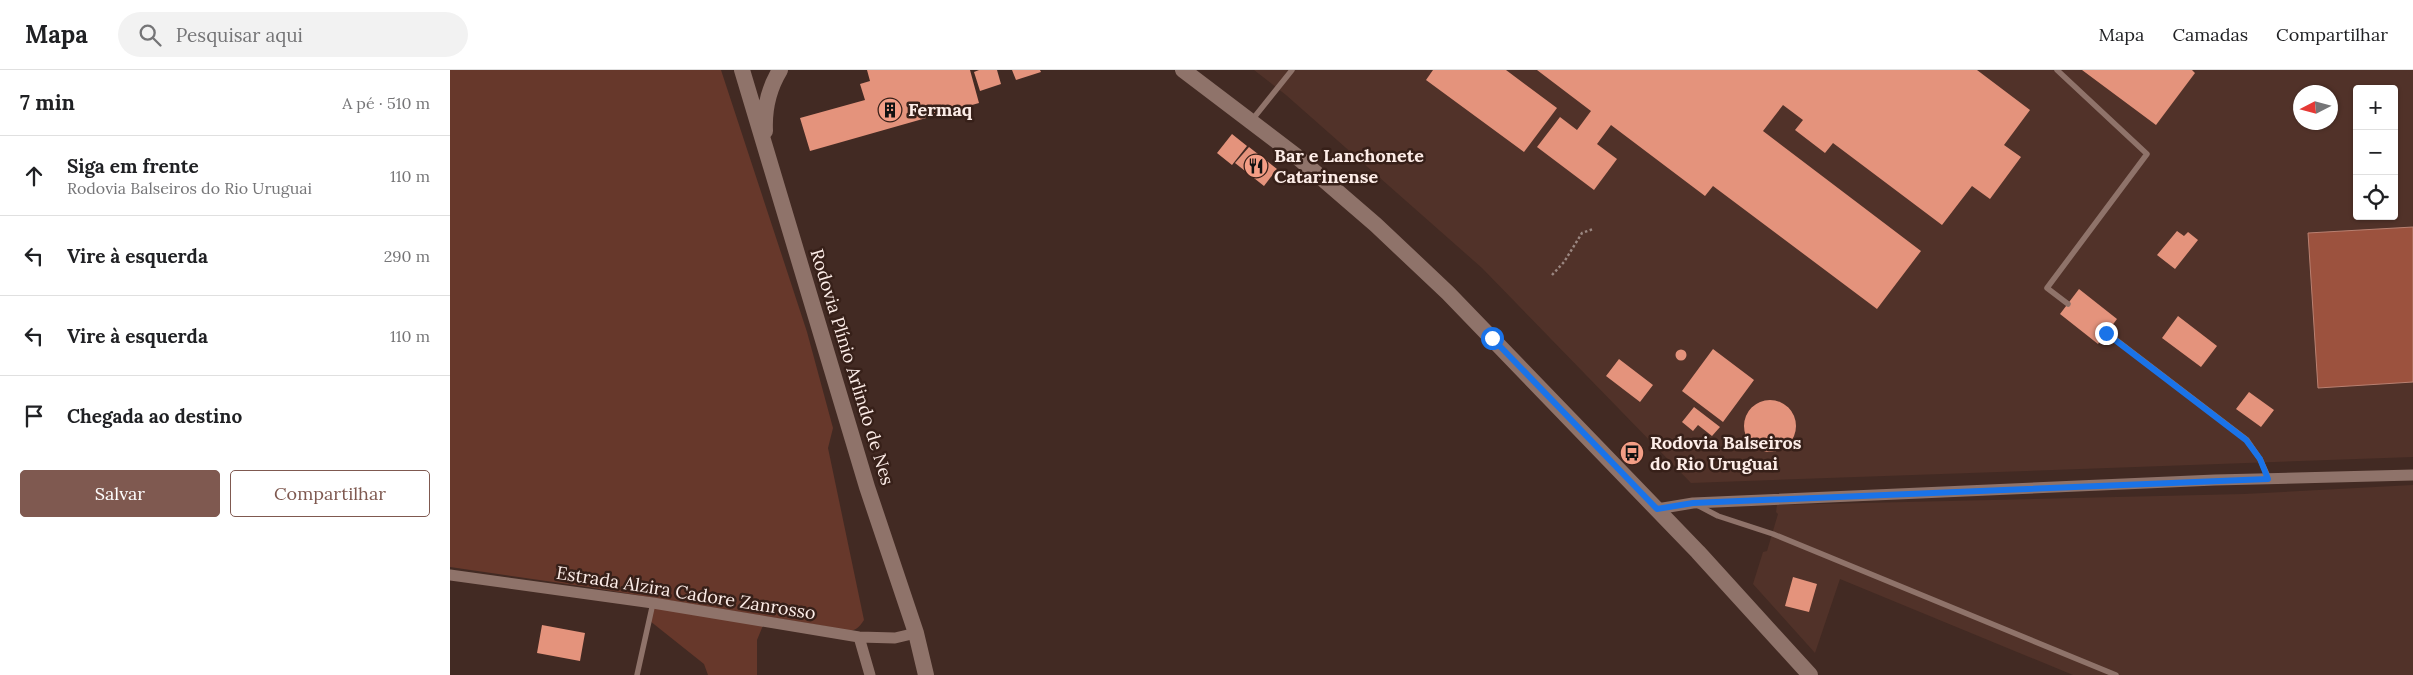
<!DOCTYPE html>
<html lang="pt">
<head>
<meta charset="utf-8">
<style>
  body { margin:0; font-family:Lora,serif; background:#f2f2f2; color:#202124 }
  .controls { position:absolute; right:15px; top:15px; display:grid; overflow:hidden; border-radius:5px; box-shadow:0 1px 4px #0004 }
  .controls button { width:45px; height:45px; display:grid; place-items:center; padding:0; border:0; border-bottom:1px solid #e0e0e0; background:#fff; color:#202124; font:25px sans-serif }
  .compass { position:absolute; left:1843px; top:15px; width:45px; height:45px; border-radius:50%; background:#fff; box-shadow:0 1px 4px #0004; rotate:264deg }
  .stop { position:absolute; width:15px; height:15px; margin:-11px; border:4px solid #1a73e8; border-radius:50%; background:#fff }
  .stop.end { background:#1a73e8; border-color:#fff; box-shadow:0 1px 5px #0008 }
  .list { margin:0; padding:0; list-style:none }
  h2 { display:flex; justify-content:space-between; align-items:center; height:65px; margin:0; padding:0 20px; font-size:21px }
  h2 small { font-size:16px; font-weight:400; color:#757577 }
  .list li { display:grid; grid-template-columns:32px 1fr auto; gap:15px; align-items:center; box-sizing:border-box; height:80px; padding:0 20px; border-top:1px solid #e0e0e0 }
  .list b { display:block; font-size:19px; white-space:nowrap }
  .list p { margin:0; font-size:16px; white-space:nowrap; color:#757577 }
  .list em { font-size:16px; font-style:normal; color:#757577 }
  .actions { display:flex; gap:10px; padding:15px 20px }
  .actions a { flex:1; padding:11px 0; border:1px solid #7f5950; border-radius:5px; text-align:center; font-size:18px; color:#7f5950 }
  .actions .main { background:#7f5950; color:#fff }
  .icon { flex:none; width:28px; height:28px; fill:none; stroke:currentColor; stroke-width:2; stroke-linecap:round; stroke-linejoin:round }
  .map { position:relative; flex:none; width:1963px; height:605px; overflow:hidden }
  header { display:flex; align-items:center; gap:30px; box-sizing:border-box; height:70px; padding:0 25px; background:#fff; border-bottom:1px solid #e0e0e0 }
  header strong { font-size:24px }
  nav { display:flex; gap:28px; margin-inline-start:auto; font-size:18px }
  .search { width:350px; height:45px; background:#f2f2f2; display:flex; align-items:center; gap:12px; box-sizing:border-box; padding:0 18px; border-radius:28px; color:#757577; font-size:19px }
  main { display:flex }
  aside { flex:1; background:#fff }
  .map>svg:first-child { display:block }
</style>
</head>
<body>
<header>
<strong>Mapa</strong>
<div class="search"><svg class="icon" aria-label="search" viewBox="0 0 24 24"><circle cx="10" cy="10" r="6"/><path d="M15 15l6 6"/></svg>Pesquisar aqui</div>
<nav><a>Mapa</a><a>Camadas</a><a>Compartilhar</a></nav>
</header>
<main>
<aside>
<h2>7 min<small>A pé · 510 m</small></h2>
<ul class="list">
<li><svg class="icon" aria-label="ahead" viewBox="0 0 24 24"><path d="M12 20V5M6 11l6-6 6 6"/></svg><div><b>Siga em frente</b><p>Rodovia Balseiros do Rio Uruguai</p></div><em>110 m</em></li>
<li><svg class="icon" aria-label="left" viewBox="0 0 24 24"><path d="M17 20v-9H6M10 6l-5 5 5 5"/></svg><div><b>Vire à esquerda</b></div><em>290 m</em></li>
<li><svg class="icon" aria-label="left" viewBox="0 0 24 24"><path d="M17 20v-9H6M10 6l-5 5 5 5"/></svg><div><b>Vire à esquerda</b></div><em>110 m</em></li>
<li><svg class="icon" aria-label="arrive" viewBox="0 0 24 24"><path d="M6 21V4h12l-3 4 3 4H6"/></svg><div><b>Chegada ao destino</b></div></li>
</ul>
<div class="actions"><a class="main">Salvar</a><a>Compartilhar</a></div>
</aside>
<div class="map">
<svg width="1963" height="605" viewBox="0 0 1963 605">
  <rect width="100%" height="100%" fill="#422a23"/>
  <path fill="#513229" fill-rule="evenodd" d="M804,0h1159v387l-722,26 -209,-215 -196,-173zM1907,19h37v127h-37zM1850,22h30v30h-30z
    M1963,415v190h-340l-233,-96 -25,74 -62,-69 10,-32 4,-1 11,-37 -2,-2 1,-7 467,-11z"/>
  <path fill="#67382b" d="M0,0h271l86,262 26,96 -5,20 36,172c-9,15 -19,12 -34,7l-242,-40 -138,-20z
    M203,533l111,20 -7,17v35h-49l-4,-11 -54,-43z"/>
  <path fill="#9c523e" stroke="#b98071" d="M1963,157v155l-95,6 -10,-155z"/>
  <path fill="#e4937c" d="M417,0h103l9,33 -169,48 -10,-33 65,-18 -5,-16 10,-3z
    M529,0h18l4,14 -21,7 -6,-19z
    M562,0h28l1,2 -25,8z
    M983,0h73l51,38 -33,44 -98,-72z
    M1087,0h440l53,40 -26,35 17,12 -31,42 -18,-13 -30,39 -109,-82 -8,10 -30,-23 8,-10 -20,-15 -20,26 158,120 -44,58 -164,-123 -8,10 -94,-71 -14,19 20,15 -23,31 -57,-43 23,-30 17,13 14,-19z
    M1632,0h110l3,3 -39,52z
    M782,64l15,12 -15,19 -15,-12z
    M799,77l28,22 -13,17 -29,-23z
    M1727,161l7,5 4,-4 10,8 -23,29 -18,-14z
    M1629,219l38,30 -19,25 -38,-30z
    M1728,246l39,30 -16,21 -39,-29z
    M1263,279l41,31 -31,42 -41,-31z
    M1225.5 285a5.5 5.5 0 1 1 11 0a5.5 5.5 0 1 1-11 0Z
    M1169,289l34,26 -13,17 -34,-26z
    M1799,322l25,18 -13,17 -25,-18z
    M1294 356a26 26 0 1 1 52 0a26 26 0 1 1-52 0Z
    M1244,337l26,20 -8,9 -14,-11 -5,6 -11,-9z
    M1343,507l24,7 -8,28 -24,-6z
    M92,555l43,8 -5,28 -43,-8z"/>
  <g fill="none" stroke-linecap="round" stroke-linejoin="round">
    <path stroke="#9b8781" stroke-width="2.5" stroke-dasharray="2.5 2.5" stroke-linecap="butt" d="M1102,205l12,-13 18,-29 11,-4"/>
    <path stroke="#8f736a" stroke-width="5.5" d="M1607,0l90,84 -100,134 21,16
      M802,50l40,-50
      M1657,263l140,107 13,19 9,20
      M1247,435l21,11 55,18 343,141
      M187,605l16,-72"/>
    <path stroke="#8f736a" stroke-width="11" d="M1207,439l36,-6 522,-23 198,-5
      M0,505l203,28 206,34 36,1 21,-5
      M409,567l11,38"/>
    <path stroke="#8f736a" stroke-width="16" d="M292,0l125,417 49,146 10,42
      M733,0l112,85 81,70 72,68 250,259 112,123
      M315,61c-1,-21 4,-43 15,-61"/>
  </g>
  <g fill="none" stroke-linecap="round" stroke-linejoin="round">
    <path stroke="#1a73e8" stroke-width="6" d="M1042,268l165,171 36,-6 575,-24 -8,-20 -14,-19 -140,-107"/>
  </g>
  <defs>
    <g id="building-disc" transform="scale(1.25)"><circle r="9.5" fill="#f49e86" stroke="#372019"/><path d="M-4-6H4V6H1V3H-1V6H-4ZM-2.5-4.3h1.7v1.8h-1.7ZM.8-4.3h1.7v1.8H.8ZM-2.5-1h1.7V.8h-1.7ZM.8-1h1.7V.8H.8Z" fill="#111"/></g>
    <g id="restaurant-disc" transform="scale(1.25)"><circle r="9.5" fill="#f49e86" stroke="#372019"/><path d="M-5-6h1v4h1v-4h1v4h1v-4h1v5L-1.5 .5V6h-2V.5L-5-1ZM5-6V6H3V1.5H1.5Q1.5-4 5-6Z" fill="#111"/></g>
    <g id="bus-disc" transform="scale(1.25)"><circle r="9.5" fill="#f49e86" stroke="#372019"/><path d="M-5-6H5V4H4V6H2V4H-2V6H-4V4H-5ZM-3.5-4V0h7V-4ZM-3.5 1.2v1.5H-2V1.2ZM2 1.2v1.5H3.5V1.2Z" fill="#111"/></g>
  </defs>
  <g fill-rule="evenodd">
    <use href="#building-disc" x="440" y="40"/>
    <use href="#restaurant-disc" x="806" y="96"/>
    <use href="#bus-disc" x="1182" y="383"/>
  </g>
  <g text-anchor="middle" stroke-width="5" stroke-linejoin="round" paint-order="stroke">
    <g font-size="18" font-weight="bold" fill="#fdede8" stroke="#372019" text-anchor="start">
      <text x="458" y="46">Fermaq</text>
      <text x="824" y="92">Bar e Lanchonete<tspan x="824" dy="21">Catarinense</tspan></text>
      <text x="1200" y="379">Rodovia Balseiros<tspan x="1200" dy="21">do Rio Uruguai</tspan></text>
    </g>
    <g font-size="18" fill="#fdede8" stroke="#372019">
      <text transform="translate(402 297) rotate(73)" y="6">Rodovia Plínio Arlindo de Nes</text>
      <text transform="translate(236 523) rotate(9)" y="6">Estrada Alzira Cadore Zanrosso</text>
    </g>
  </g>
</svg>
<div class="controls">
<button>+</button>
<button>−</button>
<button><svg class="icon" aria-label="locate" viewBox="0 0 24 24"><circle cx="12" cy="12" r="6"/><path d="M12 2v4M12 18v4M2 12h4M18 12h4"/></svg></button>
</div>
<svg class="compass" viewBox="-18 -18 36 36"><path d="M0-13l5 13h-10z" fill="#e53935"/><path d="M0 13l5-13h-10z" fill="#757577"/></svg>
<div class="stop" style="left:1042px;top:268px"></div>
<div class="stop end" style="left:1656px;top:263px"></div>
</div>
</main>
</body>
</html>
